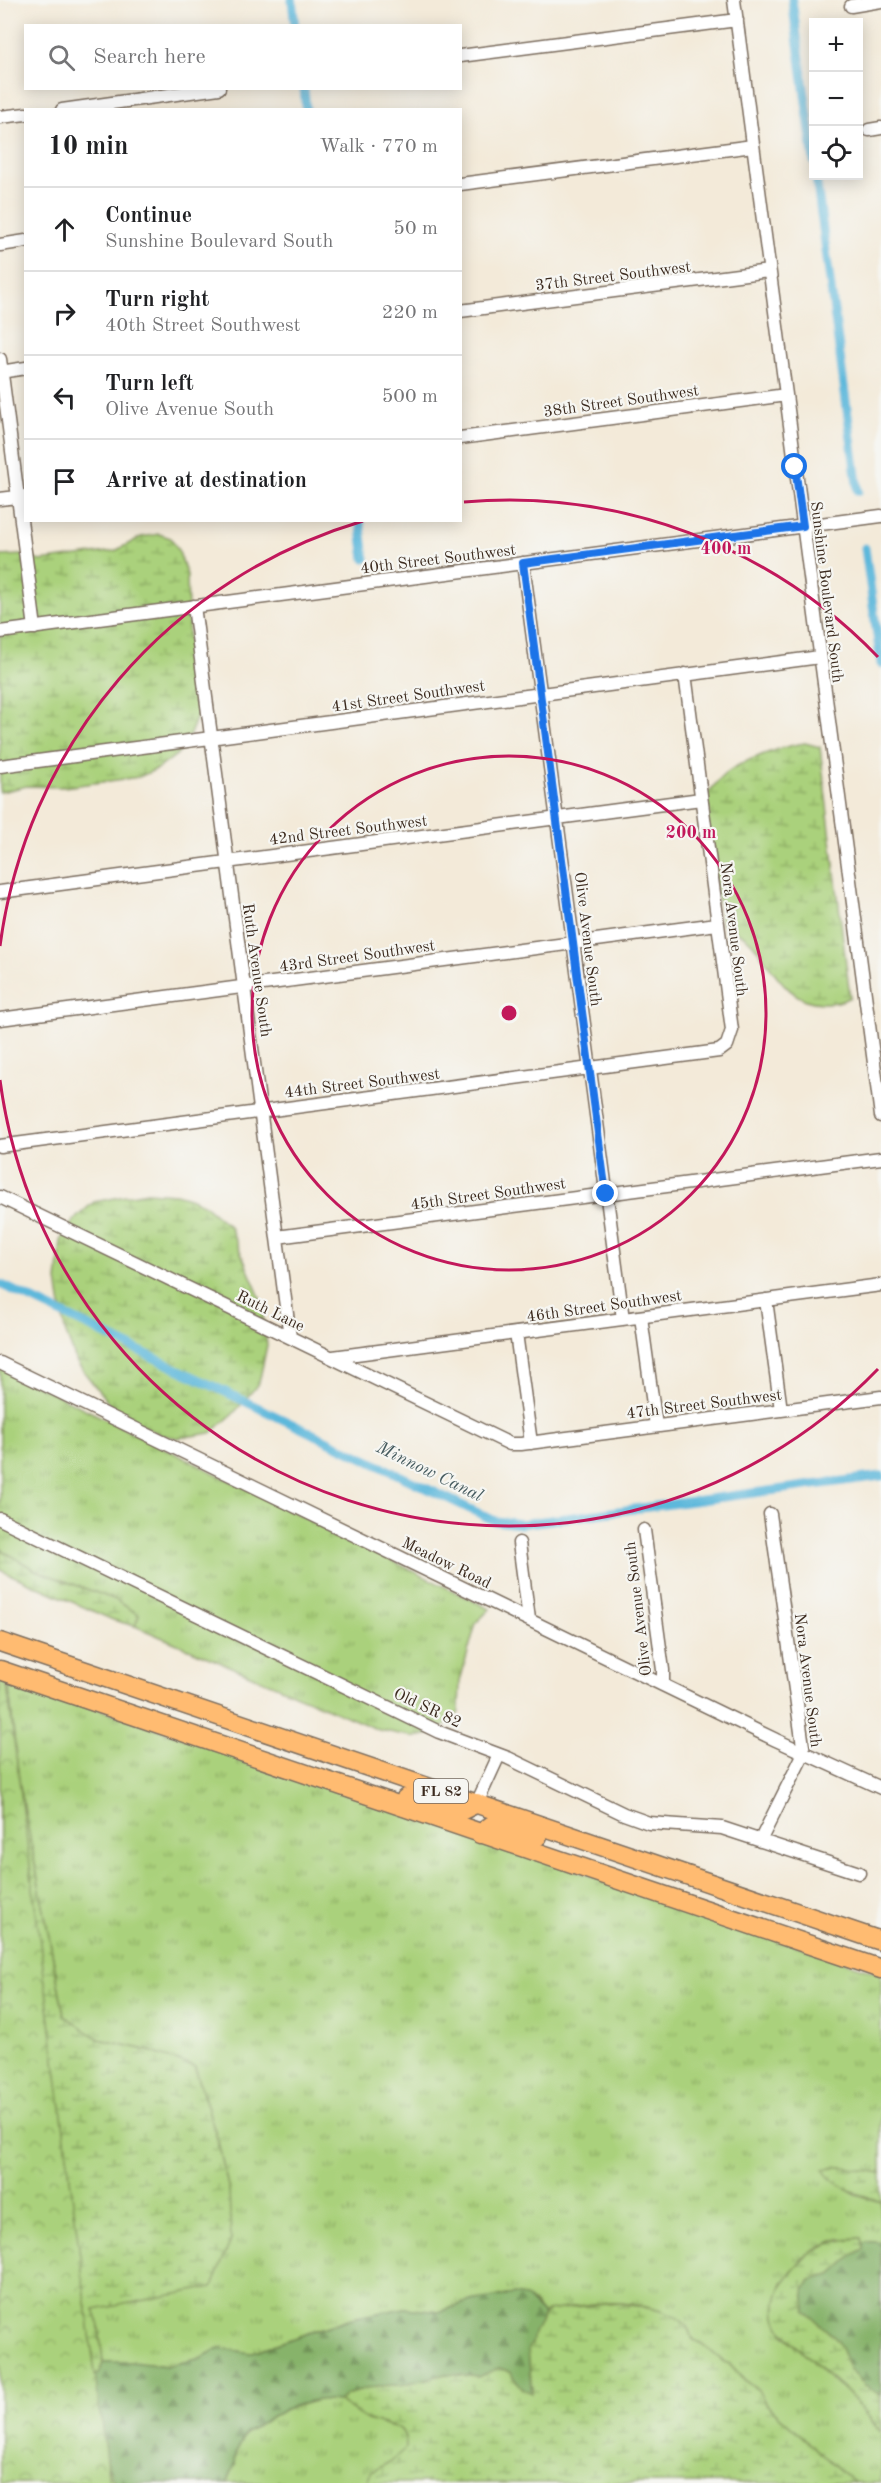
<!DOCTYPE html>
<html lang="en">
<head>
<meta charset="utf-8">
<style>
  body { margin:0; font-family:"Old Standard TT",serif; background:#f2f2f2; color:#202124 }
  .controls { position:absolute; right:18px; top:18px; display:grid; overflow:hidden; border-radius:0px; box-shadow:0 3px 15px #0003 }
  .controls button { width:54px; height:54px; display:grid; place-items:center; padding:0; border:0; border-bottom:2px solid #e0e0e0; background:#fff; color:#202124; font:30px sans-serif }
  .stop { position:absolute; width:18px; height:18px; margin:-14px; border:4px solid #1a73e8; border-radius:50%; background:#fff }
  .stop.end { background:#1a73e8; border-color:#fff; box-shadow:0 2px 6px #0008 }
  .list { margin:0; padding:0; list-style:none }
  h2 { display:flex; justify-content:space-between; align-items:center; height:78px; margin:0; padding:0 24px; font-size:26px }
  h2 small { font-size:20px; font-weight:400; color:#757577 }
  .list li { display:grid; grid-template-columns:39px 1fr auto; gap:18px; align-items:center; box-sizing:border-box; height:84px; padding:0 24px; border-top:2px solid #e0e0e0 }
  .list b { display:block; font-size:22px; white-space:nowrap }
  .list p { margin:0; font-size:20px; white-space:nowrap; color:#757577 }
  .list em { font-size:20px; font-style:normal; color:#757577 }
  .icon { flex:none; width:33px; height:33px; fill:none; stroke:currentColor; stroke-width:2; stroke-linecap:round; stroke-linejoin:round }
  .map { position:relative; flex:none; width:881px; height:2483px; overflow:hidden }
  .search { position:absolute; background:#fff; box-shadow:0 3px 15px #0003; left:24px; top:24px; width:438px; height:66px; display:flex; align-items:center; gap:15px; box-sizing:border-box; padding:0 21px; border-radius:0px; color:#757577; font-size:22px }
  .panel { position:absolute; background:#fff; box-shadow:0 3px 15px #0003; left:24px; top:108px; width:438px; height:414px; border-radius:0px }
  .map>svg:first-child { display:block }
</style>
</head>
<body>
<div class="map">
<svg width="881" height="2483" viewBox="0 0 881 2483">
  <defs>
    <pattern id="grass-tufts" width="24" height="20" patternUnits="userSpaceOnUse" patternTransform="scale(1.5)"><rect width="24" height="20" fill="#aad17b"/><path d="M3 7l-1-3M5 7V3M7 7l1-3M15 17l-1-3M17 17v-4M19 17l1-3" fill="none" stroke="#8caa64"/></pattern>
    <pattern id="forest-firs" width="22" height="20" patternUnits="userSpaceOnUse" patternTransform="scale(1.5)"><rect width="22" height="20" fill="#87b36b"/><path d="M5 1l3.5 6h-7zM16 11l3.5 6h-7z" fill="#709257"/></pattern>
    <pattern id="wetland-marsh" width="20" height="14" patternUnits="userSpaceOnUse" patternTransform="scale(1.5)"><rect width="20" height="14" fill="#aad17b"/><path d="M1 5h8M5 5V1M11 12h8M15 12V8" fill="none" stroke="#8caa64"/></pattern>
    <pattern id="park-crowns" width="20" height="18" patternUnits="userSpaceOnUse" patternTransform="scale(1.5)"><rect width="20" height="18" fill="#aad17b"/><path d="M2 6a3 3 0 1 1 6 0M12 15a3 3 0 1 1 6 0" fill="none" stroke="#8caa64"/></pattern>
  </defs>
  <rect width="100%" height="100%" fill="#f6f6f2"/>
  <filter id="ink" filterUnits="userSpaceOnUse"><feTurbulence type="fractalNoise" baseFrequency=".0167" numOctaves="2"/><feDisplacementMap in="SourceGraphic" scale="12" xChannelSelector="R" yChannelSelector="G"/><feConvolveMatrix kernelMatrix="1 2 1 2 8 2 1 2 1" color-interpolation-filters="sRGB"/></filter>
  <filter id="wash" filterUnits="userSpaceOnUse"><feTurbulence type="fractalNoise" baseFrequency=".008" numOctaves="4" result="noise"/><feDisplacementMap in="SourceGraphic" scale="24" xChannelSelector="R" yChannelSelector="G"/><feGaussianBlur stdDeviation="1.35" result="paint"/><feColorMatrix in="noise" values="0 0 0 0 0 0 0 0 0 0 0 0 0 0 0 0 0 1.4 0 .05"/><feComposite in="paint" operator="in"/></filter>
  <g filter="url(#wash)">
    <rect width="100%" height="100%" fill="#f3ead9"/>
    <path fill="url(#grass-tufts)" stroke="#727e4c" stroke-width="1.5" d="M0,1367l490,242 -14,14 -16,58 -1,31 -5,8 -19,13 -20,4 -36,-7 -244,-104 4,-11 -23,-15 -81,-30 -35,-21z
      M8,1678l873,296v199l-14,-2 -20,17 8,6 26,8v40l-19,1 -1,-5 -22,1 -20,8 -17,12 -20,25 -6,32 9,20 24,21 22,23 16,12 34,40v51h-27l-89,-80 -2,-4 -33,-35 -6,-1 -22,-19 -10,-5c-4,-26 -50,-34 -70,-36 -24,-2 -51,5 -75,8l-3,4 -10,-12 -20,-9 -43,7 -32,11 -34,-4 -53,10 -102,35 -30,-5 -22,11 -32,7 -13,-2 -50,-2 -5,-40 -5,-12 136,-119 -11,-49 -23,-75 -49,-17 -48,-11 -34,-24 -46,-239z
      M318,2400l22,2 27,18 32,8 7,8 1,12 -17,14 -19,10 -5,11h-139l8,-19 1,-12 10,-19 39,-24z"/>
    <path fill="url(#forest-firs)" stroke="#616e44" stroke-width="1.5" d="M874,2241l7,1v154l-16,-11 -15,-15 -12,-29 -32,-30 -2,-22 6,-9 21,-5 23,-21 9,-5 -1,-6z
      M514,2294l11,2 19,19c-17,35 -17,40 -12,78l-9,-4 -13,-17 -11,-4 -21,9 -32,-3 -45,11 -23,1 -32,9 -7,7 -21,-2 -12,2 -21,7 -39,24 -10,19 -1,12 -8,19h-113c-15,-31 -16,-72 -21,-106l6,-3 4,-12h28l35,4 32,-7 22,-11 30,5 102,-35 53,-10 34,4 32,-11z"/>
    <path fill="url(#wetland-marsh)" stroke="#727e4c" stroke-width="1.5" d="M159,534l12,4 8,14 8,23 2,75 10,32 1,27 -16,40 -25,19 -20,9 -75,10 -37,-1 -27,6v-236l22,-1 18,6 75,-10 26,-14z
      M805,743l15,4 30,250c-10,6 -16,6 -27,6 -37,0 -51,-38 -72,-61 -8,-9 -19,-12 -29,-17l-19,-126c8,-8 14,-19 23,-26 17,-13 57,-27 79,-30z
      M147,1192l29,2 14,4 13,6 27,23 31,73 6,45 -8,38 -25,30 -23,20 -33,5 -17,-3 -45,-22 -39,-50 -12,-32 -8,-50 4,-40 5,-11 12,-14 16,-14z
      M0,1549l35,21 81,30 23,15 -4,11 -22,-6 -113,-50z
      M0,1675l8,3 10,98 46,239 34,24 48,11 49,17 23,75 11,49 2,49 -19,47 -118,23 4,11 5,41 -4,12 -6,3 13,84 8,22h-114z
      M833,2167h11l37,6v29c-20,-9 -47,-13 -58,-33z
      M861,2238l2,11 -9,5 -23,21 -21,5 -6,9 2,22 32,30 12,29 15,15 16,11v36c-12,-14 -23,-30 -36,-42 -12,-10 -23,-20 -34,-31 -19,-19 -44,-32 -33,-65 3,-9 10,-16 15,-23 17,-24 41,-32 68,-33z
      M605,2303c6,2 13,-1 19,1 22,4 64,6 68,35l10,5 22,18 6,2 15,17 13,9 7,13 89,80h-488l5,-11 19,-10 16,-14c1,-29 -19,-20 -38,-28 -10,-4 -19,-13 -29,-18l7,-7 32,-9 23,-1 45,-11 32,3 21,-9 11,4 13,17 9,4 -4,-45 4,-4 2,-12 13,-21z"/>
    <path fill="url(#park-crowns)" stroke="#727e4c" stroke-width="1.5" d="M0,1675l6,2 103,806h-109z"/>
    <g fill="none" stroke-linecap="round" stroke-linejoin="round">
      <path stroke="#5db8db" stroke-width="9" d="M292,0l3,26
        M792,0l22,161
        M304,88l2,22
        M816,176l42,315
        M360,520l5,39
        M865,548l16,116
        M0,1284l495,237 26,3 360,-48"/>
    </g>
  </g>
  <g filter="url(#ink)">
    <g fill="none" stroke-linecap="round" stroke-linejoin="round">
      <g stroke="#7b6d5f" stroke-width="15">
        <path id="minor" d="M734,0l147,1116
          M851,6l30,-5
          M460,56l277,-36
          M62,110l157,-22
          M0,117l26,-3
          M869,130l12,-2
          M460,184l293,-38
          M0,245l26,-4
          M460,311l309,-40
          M0,359l35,269
          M0,372l26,-4
          M460,438l326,-43
          M0,499l26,-3
          M523,563l100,756
          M194,606l96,731
          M0,632l881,-116
          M0,766l820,-109
          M0,892l701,-93
          M0,1019l717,-95
          M0,1146l719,-95 8,-6 5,-15 -47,-356
          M0,1197l510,247h11l360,-47
          M277,1237l604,-79
          M766,1300l15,110
          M641,1317l15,109
          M516,1333l15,110
          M333,1357l548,-72
          M0,1363l776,377 105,48
          M0,1519l439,213 69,26 116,56 25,9 73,5 137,45
          M644,1530l19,140v15
          M519,1543l10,76
          M477,1803l22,-48
          M760,1841l44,-88 -34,-239"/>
      </g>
      <g stroke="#7b6d5f" stroke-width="21">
        <path id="highway" d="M0,1642l881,299
          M0,1670l881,299
          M406,1798l48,12h9l14,-7
          M480,1834l12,-9 46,11"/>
      </g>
      <use href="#minor" stroke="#fff" stroke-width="12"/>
      <use href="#highway" stroke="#ffbb71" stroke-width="18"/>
    </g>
  </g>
  <g fill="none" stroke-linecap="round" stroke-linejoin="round" filter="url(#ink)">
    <path stroke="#1a73e8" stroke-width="8" d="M606,1194l-83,-631 280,-37 -8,-59"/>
  </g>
  <g fill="none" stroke="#c2185b" stroke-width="3">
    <circle cx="509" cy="1013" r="257"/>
    <path d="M878 1369A513 513 0 0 1 0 1080M0 946A513 513 0 0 1 363 521M464 502A513 513 0 0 1 878 657"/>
  </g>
  <g text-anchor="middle" stroke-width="4.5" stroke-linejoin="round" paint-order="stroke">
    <rect fill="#f6f6f2" stroke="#73675e" stroke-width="1.5" x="414" y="1779" width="54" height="24" rx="4.5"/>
    <g font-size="15" font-weight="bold" fill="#3b2a1e">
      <text x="441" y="1796">FL 82</text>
    </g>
    <g font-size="16" fill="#3b2a1e" stroke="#f6f6f2">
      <text transform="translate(613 275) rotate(-7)" y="6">37th Street Southwest</text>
      <text transform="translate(621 400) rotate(-8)" y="6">38th Street Southwest</text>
      <text transform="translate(438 558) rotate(-7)" y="6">40th Street Southwest</text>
      <text transform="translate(828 592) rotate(83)" y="6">Sunshine Boulevard South</text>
      <text transform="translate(408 695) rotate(-8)" y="6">41st Street Southwest</text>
      <text transform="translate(348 829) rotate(-7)" y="6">42nd Street Southwest</text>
      <text transform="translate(735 929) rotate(83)" y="6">Nora Avenue South</text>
      <text transform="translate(589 939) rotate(83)" y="6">Olive Avenue South</text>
      <text transform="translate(357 955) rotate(-8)" y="6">43rd Street Southwest</text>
      <text transform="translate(258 970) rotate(82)" y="6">Ruth Avenue South</text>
      <text transform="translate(362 1082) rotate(-7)" y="6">44th Street Southwest</text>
      <text transform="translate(488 1193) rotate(-8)" y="6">45th Street Southwest</text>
      <text transform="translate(604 1305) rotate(-8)" y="6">46th Street Southwest</text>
      <text transform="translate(271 1310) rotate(26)" y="6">Ruth Lane</text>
      <text transform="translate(704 1403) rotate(-7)" y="6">47th Street Southwest</text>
      <text transform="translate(447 1562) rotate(26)" y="6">Meadow Road</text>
      <text transform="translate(637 1609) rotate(-97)" y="6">Olive Avenue South</text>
      <text transform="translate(809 1680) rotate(83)" y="6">Nora Avenue South</text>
      <text transform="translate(428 1707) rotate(25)" y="6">Old SR 82</text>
    </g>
    <g font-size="18" font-style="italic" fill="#475c60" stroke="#f6f6f2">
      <text transform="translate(430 1471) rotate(26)" y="6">Minnow Canal</text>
    </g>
  </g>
  <circle cx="509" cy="1013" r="9" fill="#c2185b" stroke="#f6f6f2" stroke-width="3"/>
  <g font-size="18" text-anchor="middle" font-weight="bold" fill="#c2185b" stroke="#f6f6f2" stroke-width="4.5" stroke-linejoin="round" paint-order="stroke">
    <text x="726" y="554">400 m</text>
    <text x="691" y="838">200 m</text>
  </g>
</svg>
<div class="controls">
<button>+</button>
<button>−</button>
<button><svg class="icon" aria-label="locate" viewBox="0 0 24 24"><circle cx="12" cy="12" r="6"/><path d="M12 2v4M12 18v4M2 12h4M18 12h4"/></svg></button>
</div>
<div class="stop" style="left:795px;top:467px"></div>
<div class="stop end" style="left:606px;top:1194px"></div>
<div class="search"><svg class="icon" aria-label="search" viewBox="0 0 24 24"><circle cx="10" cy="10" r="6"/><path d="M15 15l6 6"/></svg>Search here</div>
<section class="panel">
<h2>10 min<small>Walk · 770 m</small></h2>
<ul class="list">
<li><svg class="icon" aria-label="ahead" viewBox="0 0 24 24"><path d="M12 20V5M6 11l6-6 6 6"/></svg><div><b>Continue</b><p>Sunshine Boulevard South</p></div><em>50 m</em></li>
<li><svg class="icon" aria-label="right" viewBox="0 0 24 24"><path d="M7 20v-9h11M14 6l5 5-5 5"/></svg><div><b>Turn right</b><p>40th Street Southwest</p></div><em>220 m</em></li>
<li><svg class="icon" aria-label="left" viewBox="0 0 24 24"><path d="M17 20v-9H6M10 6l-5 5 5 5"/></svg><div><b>Turn left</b><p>Olive Avenue South</p></div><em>500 m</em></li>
<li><svg class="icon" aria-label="arrive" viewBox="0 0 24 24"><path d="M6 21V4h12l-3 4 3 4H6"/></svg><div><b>Arrive at destination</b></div></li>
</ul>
</section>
</div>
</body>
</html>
